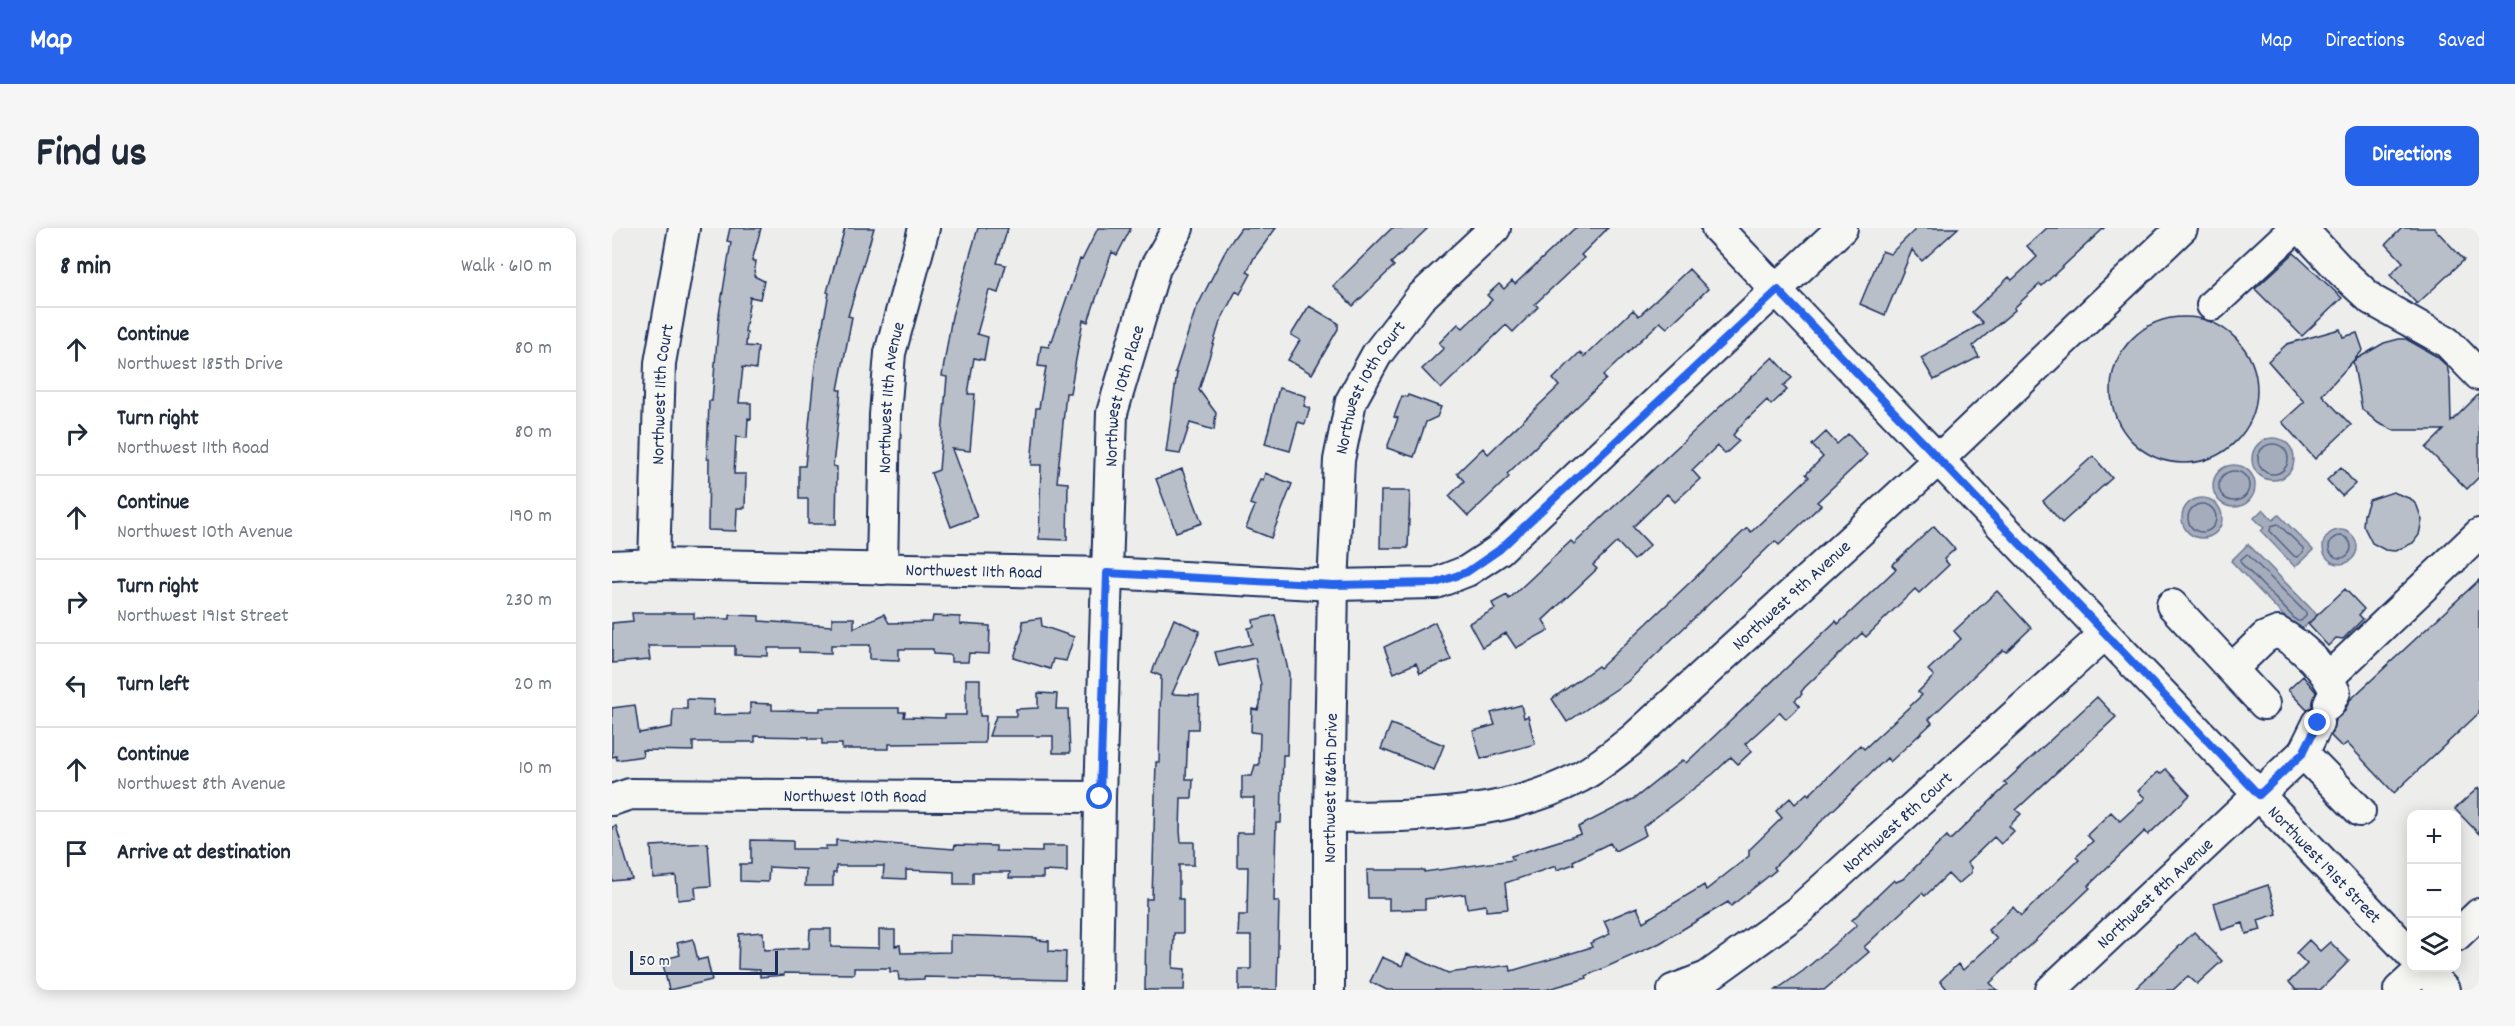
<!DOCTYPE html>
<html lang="en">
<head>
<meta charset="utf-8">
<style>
  body { margin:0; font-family:Dekko,sans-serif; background:#f6f6f7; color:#1f2937 }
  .controls { position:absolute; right:18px; bottom:18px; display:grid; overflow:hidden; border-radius:12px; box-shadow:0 3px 15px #0003 }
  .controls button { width:54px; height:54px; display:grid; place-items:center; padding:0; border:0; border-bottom:2px solid #e0e1e3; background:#fff; color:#1f2937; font:30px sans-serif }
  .scale { position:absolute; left:18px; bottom:15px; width:148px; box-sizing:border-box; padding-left:6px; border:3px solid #1b2f5e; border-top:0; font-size:16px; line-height:21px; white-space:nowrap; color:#1b2f5e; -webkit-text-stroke:4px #f6f6f2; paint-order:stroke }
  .stop { position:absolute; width:18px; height:18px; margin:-14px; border:4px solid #2563eb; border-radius:50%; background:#fff }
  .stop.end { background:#2563eb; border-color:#fff; box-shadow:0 2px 6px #0008 }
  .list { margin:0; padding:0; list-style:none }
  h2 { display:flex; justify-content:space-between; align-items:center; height:78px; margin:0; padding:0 24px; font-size:26px }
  h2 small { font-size:20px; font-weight:400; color:#747a83 }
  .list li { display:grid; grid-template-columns:39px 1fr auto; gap:18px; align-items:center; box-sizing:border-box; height:84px; padding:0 24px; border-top:2px solid #e0e1e3 }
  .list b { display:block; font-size:22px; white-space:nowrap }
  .list p { margin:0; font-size:20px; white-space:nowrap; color:#747a83 }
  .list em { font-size:20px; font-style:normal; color:#747a83 }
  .icon { flex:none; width:33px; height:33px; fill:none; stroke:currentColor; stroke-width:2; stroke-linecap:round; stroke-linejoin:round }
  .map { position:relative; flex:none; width:1867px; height:762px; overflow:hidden; border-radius:12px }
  header { display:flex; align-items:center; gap:36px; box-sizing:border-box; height:84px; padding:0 30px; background:#2563eb; color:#fff }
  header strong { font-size:28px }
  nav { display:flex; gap:33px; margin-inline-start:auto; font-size:21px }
  .intro { display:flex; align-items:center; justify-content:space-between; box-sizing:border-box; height:144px; padding:0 36px }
  h1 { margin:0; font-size:42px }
  .button { padding:15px 27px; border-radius:12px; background:#2563eb; color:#fff; font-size:21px; font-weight:700 }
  main { display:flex; gap:36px; padding:0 36px }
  aside { flex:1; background:#fff; border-radius:12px; box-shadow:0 3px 15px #0003 }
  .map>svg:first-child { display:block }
</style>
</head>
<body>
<header>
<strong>Map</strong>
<nav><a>Map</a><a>Directions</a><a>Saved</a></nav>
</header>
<div class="intro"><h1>Find us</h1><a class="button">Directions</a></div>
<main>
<aside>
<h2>8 min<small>Walk · 610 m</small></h2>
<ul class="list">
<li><svg class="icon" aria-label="ahead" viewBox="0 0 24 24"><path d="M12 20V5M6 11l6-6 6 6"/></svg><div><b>Continue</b><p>Northwest 185th Drive</p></div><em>80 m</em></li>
<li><svg class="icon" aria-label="right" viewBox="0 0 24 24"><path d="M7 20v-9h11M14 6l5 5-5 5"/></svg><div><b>Turn right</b><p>Northwest 11th Road</p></div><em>80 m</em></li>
<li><svg class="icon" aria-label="ahead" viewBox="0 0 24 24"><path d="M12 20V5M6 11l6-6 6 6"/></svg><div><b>Continue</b><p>Northwest 10th Avenue</p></div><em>190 m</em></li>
<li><svg class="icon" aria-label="right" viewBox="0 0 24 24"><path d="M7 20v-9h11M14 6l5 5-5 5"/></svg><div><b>Turn right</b><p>Northwest 191st Street</p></div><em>230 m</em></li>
<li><svg class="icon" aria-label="left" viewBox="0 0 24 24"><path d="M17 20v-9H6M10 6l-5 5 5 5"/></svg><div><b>Turn left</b></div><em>20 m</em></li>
<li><svg class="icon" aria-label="ahead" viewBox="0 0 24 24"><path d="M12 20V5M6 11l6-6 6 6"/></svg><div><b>Continue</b><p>Northwest 8th Avenue</p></div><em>10 m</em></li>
<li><svg class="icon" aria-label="arrive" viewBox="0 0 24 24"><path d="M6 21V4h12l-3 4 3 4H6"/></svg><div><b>Arrive at destination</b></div></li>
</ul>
</aside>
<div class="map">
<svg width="1867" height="762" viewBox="0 0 1867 762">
  <rect width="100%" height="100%" fill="#edeeec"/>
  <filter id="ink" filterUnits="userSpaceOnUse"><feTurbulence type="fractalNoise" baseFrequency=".0167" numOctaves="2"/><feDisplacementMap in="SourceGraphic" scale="12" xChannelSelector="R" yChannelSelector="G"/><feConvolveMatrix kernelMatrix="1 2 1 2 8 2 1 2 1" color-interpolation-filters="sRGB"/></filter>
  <g filter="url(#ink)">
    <path fill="#a5acbc" stroke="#6e7a96" stroke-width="1.5" d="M1640 231a21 21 0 1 1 42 0a21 21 0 1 1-42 0Z
      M1601 258a21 21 0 1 1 42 0a21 21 0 1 1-42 0Z
      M1570 290a20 20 0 1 1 40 0a20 20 0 1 1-40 0Z
      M1651,281l10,11 6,-5 34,35 -18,17 -34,-36 3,-3 -10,-10z
      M1711 319a17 17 0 1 1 34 0a17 17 0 1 1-34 0Z
      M1636,316l69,71 -18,17 -68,-71z"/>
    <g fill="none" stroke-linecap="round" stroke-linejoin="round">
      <path stroke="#526184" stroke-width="1.5" d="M1646 231a15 15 0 1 1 30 0a15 15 0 1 1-30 0Z
        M1607 258a15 15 0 1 1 30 0a15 15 0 1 1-30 0Z
        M1576 290a14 14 0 1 1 28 0a14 14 0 1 1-28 0Z
        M1666,296l25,24v4l-6,5 -3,-1 -24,-25 1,-5z
        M1717 319a11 11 0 1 1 22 0a11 11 0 1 1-22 0Z
        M1635,326l59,59v3l-5,5h-4l-56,-58v-4z"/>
    </g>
    <path fill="#b9bfc8" stroke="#1b2f5e" stroke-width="1.5" d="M118,0h31l-9,33h4l-2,15 10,5 -4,18 -10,-2 -5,35h2l-1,14 12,1 -2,22 -13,-2 -4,36h12v16l-3,-1 -1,20 -11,-1 -2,37h12l-1,34h-8l-1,23 -28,-1 1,-71h-2l2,-58h3l7,-86 12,-73 -4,-1z
      M233,0h29l-26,88 4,1 -14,73h3l-8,76 4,1 -1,57h-28v-25h-9v-33h6l10,-101 14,-72 -2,-1z
      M366,0h30l-11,35 9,2 -8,28 -9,-3 -12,44 11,3 -4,23 -10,-2 -6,36h7l-5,57 -18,-2 25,68 -26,10 -20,-54 8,-3 8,-93 -5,-1 10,-60z
      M486,0h33l-14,27 -5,-3 -24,70 -5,-2 -13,73h-4l-9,89 11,1 -1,57 -28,-1 2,-74h-10l5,-57h3l7,-41 -8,-1 3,-20 8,1 1,-7 2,1 28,-82 2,1z
      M629,0h35l-22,30 -7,14 4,2 -11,20 -4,-3 -16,31 -21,68 17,23 -2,17 -24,-7 -10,31 -14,-2 11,-79h-2l20,-62 33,-65z
      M780,0h36l-37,35 3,3 -41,40 -20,-20z
      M963,0h33l-27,27 3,3 -49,46 3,3 -25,25 -7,-7 -65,64 -19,-20 22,-21 -5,-5 19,-19 5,4 29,-28 -5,-5 12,-11 5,5 8,-8 3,3z
      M1305,0h41l-36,33 -10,-11 -27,65 -25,-11 22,-53 8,3z
      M1435,0h57l-62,58 -2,-2 -26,24 1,2 -42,36 6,11 -45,23 -13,-22 62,-35 -11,-11 37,-35 3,3 25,-23 -10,-11z
      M1790,0h32l30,32 -47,44 -27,-29 13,-13 -17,-18z
      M1682,25l48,45 -40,38 -47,-47z
      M1077,41l19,20 -41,39 -7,-6 -57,54 3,3 -99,95 2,3 -41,39 -19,-20 15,-15 -7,-8 26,-25 5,6 71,-68 -6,-7 27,-27 4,5 49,-47 6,6z
      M697,78l29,17v6l-26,45 -24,-14 12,-20 -9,-5z
      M1499 162a73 73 0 1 1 146 0a73 73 0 1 1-146 0Z
      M1728,101l3,8 14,-4 6,17 -41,45 29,30 -36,34 -33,-37 22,-20 -36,-41 19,-17z
      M1787,111h7l30,17 11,10 3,14 1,42 28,-28v83l-12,12 -41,-41 18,-18h-51l-15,-7 -16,-14 -9,-48 31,-18z
      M1161,129l19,21 -9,8 4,4 -16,15 -4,-5 -25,24 -9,11 6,6 -14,13 -8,-8 -25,24 8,9 -25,23 -8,-8 -34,33 17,18 -16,15 -17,-18 -24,23 4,4 -54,51 6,10 -33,18 -10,-15 -24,14 -13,-24 26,-14 -3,-6 15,-8 2,4 62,-58 3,3z
      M667,160l27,8 -2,10 6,2 -5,16 -7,-2 -8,29 -25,-7z
      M796,167l33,12 -4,10 -11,5 -12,35 -27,-9 11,-30 -4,-1 8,-21 5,1z
      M1214,204l11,12 11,-10 19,21 -50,47 4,3 -42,40 -4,-4 -148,141 -60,40 -15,-23 46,-33 2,2 147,-140 4,4 58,-55 -3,-3 17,-17 -11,-12z
      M1481,228l19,22 -50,45 -19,-22z
      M1729,239l14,17 -13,12 -15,-16z
      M570,241l20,54 -26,9 -20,-53z
      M653,245l27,11 -21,54 -25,-10 9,-22 -5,-2 10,-25 3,1z
      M769,263h29l-2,57h-28z
      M1781,264l18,7 6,7 5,14 -3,15 -6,8 -18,8 -10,-1 -13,-7 -9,-18 1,-10 5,-15z
      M1322,298l21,23 -11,10 5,6 -30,28 -4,-4 -49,48 -4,-4 -57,54 -4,5 1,2 -7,6 5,6 -14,13 -6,-7 -35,32 7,7 -14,13 -7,-7 -18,17 -70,53 3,8 -31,16 -5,-8 -37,18 1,3 -17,6 -1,-4 -51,17 3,26 -22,2v-6l-19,3 -2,-14 -40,5v10l-36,1v-12h-21l-1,-28h57v2l89,-12 -2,-4 70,-22 -3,-7 57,-29 48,-38 3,3 150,-142 2,3 58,-55 -4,-4z
      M1867,352v133l-85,80 -47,-50 -5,4 -11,-11 4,-16 9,-8 6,-12z
      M1733,361l19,20 -5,6 4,4 -20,20 -7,-1 -8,8 -20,-22z
      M1385,363l34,37 -25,24 -3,-2 -18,15 -56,54 3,4 -42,39 -3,-4 -113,109 2,3 -45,36 -3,-4 -68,41 -74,33 1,2 -42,12h-158l-17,-8 12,-25 20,9 5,-12 41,19 62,-8 1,6 81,-24 -2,-4 20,-9 -6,-13 33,-14 6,15 61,-37 2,5 43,-34v-6l33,-32 -6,-7 14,-13 5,6 12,-11 2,2 51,-50 4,4 58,-54 -4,-3 16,-16 -6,-6 33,-31 -7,-8z
      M20,385h62v5l36,1v-4l29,1v5l73,5v-8h22v10l30,-14 5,9 43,-1 1,-6 27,1v7l30,2 -1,28 -20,-1 -1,9h-17v-7l-18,-1v-5h-34v11l-29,-1v-14h-39v8l-32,-1v-4h-31v8l-33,-1v-9h-87l2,14 -38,3v-40l21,-2z
      M663,387l14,59 -2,81h-4l-2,68h-5l-2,78h5l-2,89h-38v-21h12v-33h-13l1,-21h8l1,-48h-11v-34h16l1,-35h-12v-22h10l3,-11h4l1,-32 -9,-1 1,-23 6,1 2,-6 1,-19 -6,-27 -36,8 -4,-14 37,-8 -4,-16 6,-1 -1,-7z
      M429,390l1,8 32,11 -8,24 -13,-2 -3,10 -36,-11 9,-29 -1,-8z
      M562,391l26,12 -28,63 27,1 -1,34h-10l-2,50h7l-1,19h-11l-1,33 1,11h13v23h-15v34h4v34h-9l-1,35 12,1 -1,21h-39l1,-91h6l4,-137h3l2,-86 -9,-4z
      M823,394l16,38 -31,13 -4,-10 -22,10 -10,-26z
      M1691,448l13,16 -4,15 -5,3 -19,-20z
      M354,451h14v37h6l-1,27 -96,1v5h-47v-5h-20v-5h-13v-2l-54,-1v6h-62v9l-51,-1 1,6 -26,4 -1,-4 -4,1v-49l23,-3 4,28 33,-6 1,-18h14v-10l27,1 -1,15 37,-1v-11l22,1v6l48,1v-3h79v4h6l-1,5 41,1v-3h21z
      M426,465l19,1 -1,15h12l2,44h-17v-17h-64l7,-20h20v-7l22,-1z
      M1485,469l19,20 -100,93 5,4 -12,12 5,5 -13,13 -7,-7 -27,26 4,4v6l-13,11 -10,-10 -23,22 -3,-3 -58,54 5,5 -45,38h-48l27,-19 54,-46 -5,-5 42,-40 2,2 7,-3 44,-43 3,4 57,-55 -3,-2z
      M909,477l3,13 4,-2 7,28 -54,15 -8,-28 22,-6 -4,-12z
      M779,496l53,21 -10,25 -53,-21z
      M1554,541l24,26 -42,40 -3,-4 -57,55 2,2 -100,95 7,7h-49l-8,-9 18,-17 5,6 34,-31 -9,-9 25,-23 8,9 58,-56 -3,-3 17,-16 -6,-6 24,-23 9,9 25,-23 -7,-7 20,-19 2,2z
      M1867,559v47l-24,-25z
      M4,598l16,53 -20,2v-54z
      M139,612l42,1v8h33v-3h10v-6l118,9 1,-4 41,1v5l46,1v-6h25v26l-24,-1v7h-34l1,-6h-37v12h-19v-12l-48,-2v9l-23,-1 1,-12h-48v7h-3v13h-28l1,-17 -37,-2 -1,15 -28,-1v-17h11z
      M96,615l3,43 -16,1 1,11 -18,2 -2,-24 -23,2 -2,-32z
      M1656,657l9,29 -19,6 3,10 -15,4 -3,-11 -21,7 -8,-27z
      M198,701h21v18l48,1v-18h16v16l5,-1 1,8 49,-1v-17l87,3v2l12,1v10l17,1 -1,28 -141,-3v2l-25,1 -1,-8h-8v-4h-36v6l-70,-1v2l-24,2v-7l-22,-1 1,-35 24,-2 1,18 45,-2z
      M1582,704l28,29 -25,23 -9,-8 -15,14h-39z
      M81,711l5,21 9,-2 5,22 -43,10 -7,-30 18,-5 -3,-12z
      M1697,712l11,11 10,-9 19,19 -29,29h-24l-7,-8 18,-18 -11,-11z"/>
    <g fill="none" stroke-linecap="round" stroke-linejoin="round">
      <g stroke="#1b2f5e" stroke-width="34">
        <g id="minor">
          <path id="s1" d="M1105,0l695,727"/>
          <path d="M1689,0l40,43 31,29 75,42 32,33"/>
          <path d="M1600,77l83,-77"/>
          <path id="s2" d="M42,336l6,-201 24,-135"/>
          <path id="s3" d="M0,338l42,-2 453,9 226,12 103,-2 31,-12 32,-21 343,-322"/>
          <path id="s4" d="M270,341l3,-154 5,-62 34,-125"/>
          <path d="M1560,377l92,99"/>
          <path d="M1620,441l33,-32 13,-5c23,13 47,35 57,60l-6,12"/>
          <path d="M1717,449l150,-143"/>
          <path d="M1691,525l15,-30"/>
          <path id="s5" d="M0,572l18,-6 470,3"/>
          <path id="s6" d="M717,589c84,-1 175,1 251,-40 19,-10 36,-25 53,-38l306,-280 243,-231"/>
          <path d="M1844,708l23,-22"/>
          <path d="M1812,740l20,22"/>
          <path id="s7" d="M485,762l3,-193 12,-384 43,-145 23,-40"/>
          <path id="s8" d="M717,762v-173l4,-232 6,-125 12,-59 26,-47 43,-56 75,-70"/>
          <path id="s9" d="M1061,762l34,-13 90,-65 308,-278"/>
          <path id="s10" d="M1439,762l252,-237 57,58"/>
          <path d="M1787,762l24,-22"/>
        </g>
      </g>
      <use href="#minor" stroke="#f6f6f2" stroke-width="30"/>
    </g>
  </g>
  <g fill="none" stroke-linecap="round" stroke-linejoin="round" filter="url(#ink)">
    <path stroke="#2563eb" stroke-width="8" d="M488,569l7,-224 226,12 103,-2 31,-11 32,-22 279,-260 481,505 44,-42 15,-30"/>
  </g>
  <g text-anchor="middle" stroke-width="4.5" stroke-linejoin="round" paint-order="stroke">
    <g font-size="18" fill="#1b2f5e" stroke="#f6f6f2">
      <text dy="6" stroke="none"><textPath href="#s8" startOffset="610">Northwest 10th Court</textPath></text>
      <text dy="6" stroke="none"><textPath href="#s2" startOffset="170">Northwest 11th Court</textPath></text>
      <text dy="6" stroke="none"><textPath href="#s7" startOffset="596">Northwest 10th Place</textPath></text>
      <text dy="6" stroke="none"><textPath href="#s4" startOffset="172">Northwest 11th Avenue</textPath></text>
      <text dy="6" stroke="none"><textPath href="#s3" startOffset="362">Northwest 11th Road</textPath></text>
      <text dy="6" stroke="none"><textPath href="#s6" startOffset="536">Northwest 9th Avenue</textPath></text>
      <text dy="6" stroke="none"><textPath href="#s8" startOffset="202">Northwest 186th Drive</textPath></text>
      <text dy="6" stroke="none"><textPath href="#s5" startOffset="244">Northwest 10th Road</textPath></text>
      <text dy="6" stroke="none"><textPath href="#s9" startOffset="282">Northwest 8th Court</textPath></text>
      <text dy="6" stroke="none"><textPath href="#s1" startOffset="880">Northwest 191st Street</textPath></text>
      <text dy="6" stroke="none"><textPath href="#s10" startOffset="142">Northwest 8th Avenue</textPath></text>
    </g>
  </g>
</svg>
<div class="controls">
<button>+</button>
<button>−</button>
<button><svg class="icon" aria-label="layers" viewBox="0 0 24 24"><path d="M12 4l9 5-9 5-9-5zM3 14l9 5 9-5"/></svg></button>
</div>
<div class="scale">50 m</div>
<div class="stop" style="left:488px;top:569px"></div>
<div class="stop end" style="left:1706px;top:495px"></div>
</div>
</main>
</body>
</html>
